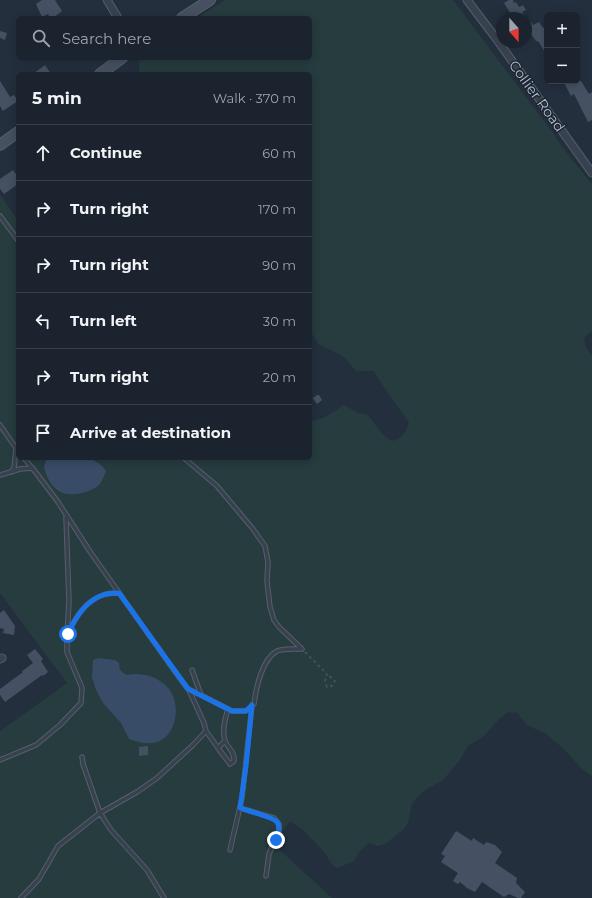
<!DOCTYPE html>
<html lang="en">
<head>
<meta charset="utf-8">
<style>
  body { margin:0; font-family:Montserrat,sans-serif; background:#242b36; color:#f1f3f6 }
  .controls { position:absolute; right:12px; top:12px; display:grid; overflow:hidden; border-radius:6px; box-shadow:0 2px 10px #0003 }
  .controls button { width:36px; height:36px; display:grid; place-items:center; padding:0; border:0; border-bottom:1px solid #39404a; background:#1b232e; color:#f1f3f6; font:20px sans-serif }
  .compass { position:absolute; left:496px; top:12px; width:36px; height:36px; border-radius:50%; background:#1b232e; box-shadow:0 2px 10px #0003; rotate:159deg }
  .stop { position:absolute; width:12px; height:12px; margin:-9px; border:3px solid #1a73e8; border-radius:50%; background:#fff }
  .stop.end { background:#1a73e8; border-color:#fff; box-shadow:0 1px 4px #0008 }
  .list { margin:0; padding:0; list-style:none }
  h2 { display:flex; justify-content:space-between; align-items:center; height:52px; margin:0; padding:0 16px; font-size:17px }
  h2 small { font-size:13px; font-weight:400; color:#a0a4aa }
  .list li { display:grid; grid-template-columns:26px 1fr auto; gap:12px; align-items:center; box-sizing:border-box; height:56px; padding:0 16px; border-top:1px solid #39404a }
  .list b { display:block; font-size:15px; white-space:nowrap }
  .list em { font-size:13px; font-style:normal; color:#a0a4aa }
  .icon { flex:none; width:22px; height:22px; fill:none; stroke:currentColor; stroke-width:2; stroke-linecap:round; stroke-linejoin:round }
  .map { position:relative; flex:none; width:592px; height:898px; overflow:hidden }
  .search { position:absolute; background:#1b232e; box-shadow:0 2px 10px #0003; left:16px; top:16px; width:296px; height:44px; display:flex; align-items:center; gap:10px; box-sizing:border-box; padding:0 14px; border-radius:6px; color:#a0a4aa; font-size:15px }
  .panel { position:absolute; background:#1b232e; box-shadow:0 2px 10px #0003; left:16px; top:72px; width:296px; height:388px; border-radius:6px }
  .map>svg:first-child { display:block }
</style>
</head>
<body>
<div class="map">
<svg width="592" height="898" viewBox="0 0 592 898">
  <rect width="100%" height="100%" fill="#242f3e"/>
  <path fill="#263c3f" d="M225,0h228l102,136 11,16 26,32v147l-8,7 2,9 6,9v420l-11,-8 -15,-17 -20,-17 -19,-9 -10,-12 -9,-1 -9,7 -15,17 -16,10 -9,15 -15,18 -20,12 -7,6 -5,7 -4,19 -4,6 -19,15 -7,2 -8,-3 -4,2 -6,6 -6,10 -16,7c-6,-2 -10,-9 -13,-15l-24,-25 -11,-6 -18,21 60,55h-332v-167l67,-48 -67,-90v-398l18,25v238h292v-36l15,-5 19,-12 14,8 9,1c8,9 14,22 25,27 10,-2 14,-9 17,-18l-36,-52h-15l-3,-1 -12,-14 -25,-12 -8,-14v-256h-171v-12l3,-4h168v-40h-113z"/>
  <path fill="#394c67" d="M47,458c20,0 47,-6 59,13 -2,5 -4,10 -7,14 -8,7 -26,12 -36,8 -10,-3 -17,-16 -19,-26 0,-3 2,-6 3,-9z
    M98,658l17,2 4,3 1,7 6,5c16,-3 32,1 43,14 12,15 8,47 -12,53 -8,3 -20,0 -28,-3l-8,-16 -18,-20 -7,-13 -4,-13 1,-17z"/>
  <path fill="#455162" d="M42,0h13l7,11 -9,7h-3l-2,-4 -6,3 -6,-13z
    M509,0h4l1,3 2,-1 3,5 4,-2 3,5 -4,2 4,6h-12l-2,-2 -8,-13z
    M531,22l2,3 6,-3 4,6 2,-2 2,4v26l-8,-14 -2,-1h-1l-5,-7 -2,2 -3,-5v-5z
    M0,31l7,2 -2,7 -5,-2z
    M45,65l6,9h-18z
    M0,81l10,16 4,-2 4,6 -15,10 -3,-5z
    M563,81h18l8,13 3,-2v28l-4,2 -14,-28 -3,2z
    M13,170l5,7v7l-14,10 -4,-5v-10z
    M317,395h2l3,5 -5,4 -4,-6z
    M4,610l11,16 -1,9 -11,-2 1,-4 -4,-1v-15z
    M35,649l8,10 -2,2 7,11 -5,4 -1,-1 -37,27 -5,-7v-6l23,-17 -1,-1 3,-2 8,-6 -6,-8z
    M148,746v9l-9,1v-9z
    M456,831l16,10 1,-3 11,7 2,-3 9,3 7,7 -7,11 22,15 -1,5 9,9 -4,6h-3l-9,-4 -5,3 -22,-15 -7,10 -8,-4 -7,-6 -2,2 -5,-3 5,-8 -17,-11 4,-6 -4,-2z"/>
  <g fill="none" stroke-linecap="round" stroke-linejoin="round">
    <g stroke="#565f6c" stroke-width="5.5">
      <path id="lane" d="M0,216l18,24
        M0,425l18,26
        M24,458l13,16 21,28 33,51 82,116 15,20 13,6 -9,-25
        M184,458l33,28 36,43 12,17 3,16 -1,19 3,26 4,13 5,7 23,22c-7,0 -18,-1 -25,2 -15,8 -21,37 -23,53l-8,7h-14l-31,-16
        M11,472l3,-4 2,-20
        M0,475l20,-6 13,-1
        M66,517l3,85 -2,33c8,-17 18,-34 36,-40 5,-2 11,-2 16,-2
        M206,731l12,17
        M225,741l-7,7 12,16 4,-3c1,-9 -6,-13 -9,-20 -3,-11 0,-22 3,-32
        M82,757l1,7 17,49 11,17 36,40 17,28
        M0,760l36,-15 24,-20 21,-22 1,-15 -15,-36v-17
        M240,808l34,10 5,6v8l-10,22 -3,22
        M230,850l12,-52 10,-93
        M21,898l18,-19 19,-33 42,-33 37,-21 20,-14 36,-33 13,-14 -2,-8 -15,-33"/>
    </g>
    <g stroke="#565f6c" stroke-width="9">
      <path id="street" d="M107,0l11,18
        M467,0l28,37 97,136
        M0,659l2,-1"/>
    </g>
    <g stroke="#565f6c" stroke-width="12">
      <path id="secondary" d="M182,18l28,-18
        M100,74l22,-16
        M0,145l18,-13"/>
    </g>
    <path stroke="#44595c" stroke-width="1.5" stroke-dasharray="3 3" stroke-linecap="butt" d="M305,652l22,22 -2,7 2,6 5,-1 3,-5 -8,-7"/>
    <use href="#lane" stroke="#38414e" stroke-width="3.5"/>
    <use href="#street" stroke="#38414e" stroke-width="7"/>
    <use href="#secondary" stroke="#465061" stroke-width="10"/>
  </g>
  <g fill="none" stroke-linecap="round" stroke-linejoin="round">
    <path stroke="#1a73e8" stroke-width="5" d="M68,634c7,-16 17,-33 35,-39 5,-2 11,-2 16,-2l69,96 44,22h14l6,-6 -6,61 -6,42c6,2 13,4 19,6 16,5 25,6 17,26"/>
  </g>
  <g text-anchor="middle" stroke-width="3" stroke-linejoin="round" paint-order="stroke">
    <g font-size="14" fill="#b4bcc9" stroke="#1d2633">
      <text transform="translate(537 96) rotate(54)" y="5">Collier Road</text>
    </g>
  </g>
</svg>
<div class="controls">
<button>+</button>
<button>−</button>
</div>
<svg class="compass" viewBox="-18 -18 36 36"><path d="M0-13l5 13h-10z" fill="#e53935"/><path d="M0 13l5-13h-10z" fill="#a0a4aa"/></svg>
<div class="stop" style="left:68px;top:634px"></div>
<div class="stop end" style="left:276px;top:840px"></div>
<div class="search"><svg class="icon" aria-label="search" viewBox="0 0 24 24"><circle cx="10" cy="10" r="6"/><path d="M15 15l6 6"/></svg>Search here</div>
<section class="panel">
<h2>5 min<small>Walk · 370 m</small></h2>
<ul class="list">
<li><svg class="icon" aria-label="ahead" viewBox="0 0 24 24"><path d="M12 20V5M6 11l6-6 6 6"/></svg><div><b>Continue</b></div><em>60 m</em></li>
<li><svg class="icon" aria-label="right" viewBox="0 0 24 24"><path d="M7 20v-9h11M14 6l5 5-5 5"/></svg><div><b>Turn right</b></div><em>170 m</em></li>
<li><svg class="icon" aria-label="right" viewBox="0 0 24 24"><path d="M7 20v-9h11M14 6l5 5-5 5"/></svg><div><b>Turn right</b></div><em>90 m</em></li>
<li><svg class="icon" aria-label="left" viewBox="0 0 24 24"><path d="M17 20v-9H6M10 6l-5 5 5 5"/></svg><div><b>Turn left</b></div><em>30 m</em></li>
<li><svg class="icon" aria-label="right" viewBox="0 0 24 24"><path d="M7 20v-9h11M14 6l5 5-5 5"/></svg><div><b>Turn right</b></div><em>20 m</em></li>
<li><svg class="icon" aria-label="arrive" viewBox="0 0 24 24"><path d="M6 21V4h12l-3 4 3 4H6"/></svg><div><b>Arrive at destination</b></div></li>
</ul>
</section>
</div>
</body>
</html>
